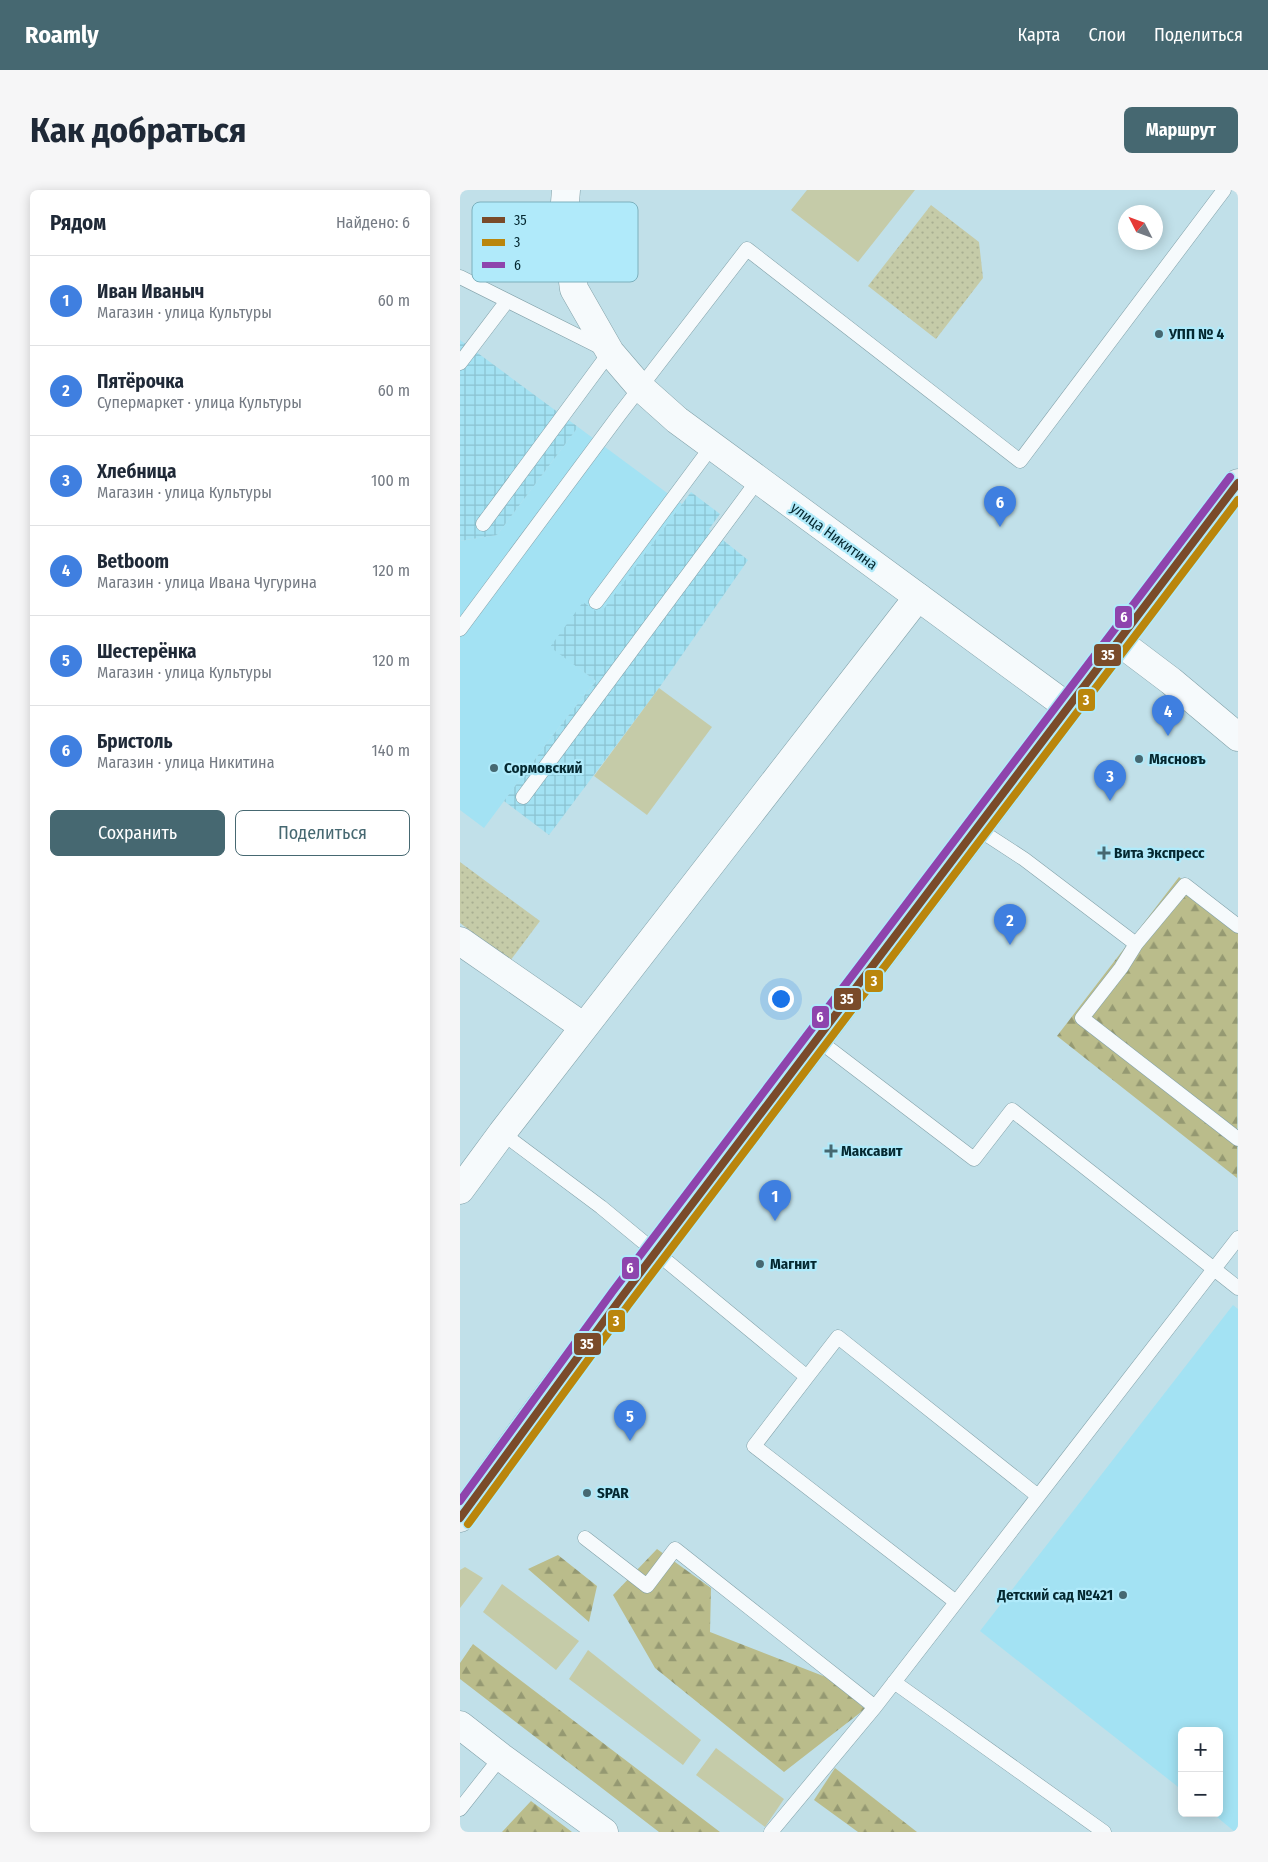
<!DOCTYPE html>
<html lang="ru">
<head>
<meta charset="utf-8">
<style>
  body { margin:0; font-family:"Fira Sans Condensed",sans-serif; background:#f6f6f7; color:#1f2937 }
  .controls { position:absolute; right:15px; bottom:15px; display:grid; overflow:hidden; border-radius:8px; box-shadow:0 2px 12px #0003 }
  .controls button { width:45px; height:45px; display:grid; place-items:center; padding:0; border:0; border-bottom:1px solid #e0e1e3; background:#fff; color:#1f2937; font:25px sans-serif }
  .compass { position:absolute; left:658px; top:15px; width:45px; height:45px; border-radius:50%; background:#fff; box-shadow:0 2px 12px #0003; rotate:312deg }
  .you { position:absolute; left:320px; top:808px; width:18px; height:18px; margin:-12px; border:4px solid #fff; border-radius:50%; background:#1a73e8; box-shadow:0 0 0 8px #1a73e833 }
  .badge { display:grid; place-items:center; width:32px; height:32px; border-radius:50%; background:#466871; color:#fff; font-size:16px; font-weight:700 }
  .pin { position:absolute; translate:-50% -41px; filter:drop-shadow(0 1px 2px #0008) }
  .pin::after { content:''; position:absolute; top:26px; width:18px; height:15px; background:inherit; clip-path:polygon(0 0,100% 0,50% 100%) }
  .list { margin:0; padding:0; list-style:none }
  h2 { display:flex; justify-content:space-between; align-items:center; height:65px; margin:0; padding:0 20px; font-size:21px }
  h2 small { font-size:16px; font-weight:400; color:#747a83 }
  .list li { display:grid; grid-template-columns:32px 1fr auto; gap:15px; align-items:center; box-sizing:border-box; height:90px; padding:0 20px; border-top:1px solid #e0e1e3 }
  .list b { display:block; font-size:19px; white-space:nowrap }
  .list p { margin:0; font-size:16px; white-space:nowrap; color:#747a83 }
  .list em { font-size:16px; font-style:normal; color:#747a83 }
  .actions { display:flex; gap:10px; padding:15px 20px }
  .actions a { flex:1; padding:11px 0; border:1px solid #466871; border-radius:8px; text-align:center; font-size:18px; color:#466871 }
  .actions .main { background:#466871; color:#fff }
  .map { position:relative; flex:none; width:778px; height:1642px; overflow:hidden; border-radius:8px }
  header { display:flex; align-items:center; gap:30px; box-sizing:border-box; height:70px; padding:0 25px; background:#466871; color:#fff }
  header strong { font-size:24px }
  nav { display:flex; gap:28px; margin-inline-start:auto; font-size:18px }
  .intro { display:flex; align-items:center; justify-content:space-between; box-sizing:border-box; height:120px; padding:0 30px }
  h1 { margin:0; font-size:35px }
  .button { padding:12px 22px; border-radius:8px; background:#466871; color:#fff; font-size:18px; font-weight:700 }
  main { display:flex; gap:30px; padding:0 30px }
  aside { flex:1; background:#fff; border-radius:8px; box-shadow:0 2px 12px #0003 }
  .map>svg:first-child { display:block }
</style>
</head>
<body>
<header>
<strong>Roamly</strong>
<nav><a>Карта</a><a>Слои</a><a>Поделиться</a></nav>
</header>
<div class="intro"><h1>Как добраться</h1><a class="button">Маршрут</a></div>
<main>
<aside>
<h2>Рядом<small>Найдено: 6</small></h2>
<ul class="list">
<li><span class="badge" style="background:#3f7fe0">1</span><div><b>Иван Иваныч</b><p>Магазин · улица Культуры</p></div><em>60 m</em></li>
<li><span class="badge" style="background:#3f7fe0">2</span><div><b>Пятёрочка</b><p>Супермаркет · улица Культуры</p></div><em>60 m</em></li>
<li><span class="badge" style="background:#3f7fe0">3</span><div><b>Хлебница</b><p>Магазин · улица Культуры</p></div><em>100 m</em></li>
<li><span class="badge" style="background:#3f7fe0">4</span><div><b>Betboom</b><p>Магазин · улица Ивана Чугурина</p></div><em>120 m</em></li>
<li><span class="badge" style="background:#3f7fe0">5</span><div><b>Шестерёнка</b><p>Магазин · улица Культуры</p></div><em>120 m</em></li>
<li><span class="badge" style="background:#3f7fe0">6</span><div><b>Бристоль</b><p>Магазин · улица Никитина</p></div><em>140 m</em></li>
</ul>
<div class="actions"><a class="main">Сохранить</a><a>Поделиться</a></div>
</aside>
<div class="map">
<svg width="778" height="1642" viewBox="0 0 778 1642">
  <defs>
    <pattern id="industrial-grid" width="8" height="8" patternUnits="userSpaceOnUse" patternTransform="scale(1.25)"><rect width="8" height="8" fill="#a3e2f3"/><path d="M0 4h8M4 0v8" fill="none" stroke="#8bc2d1"/></pattern>
    <pattern id="forest-firs" width="22" height="20" patternUnits="userSpaceOnUse" patternTransform="scale(1.25)"><rect width="22" height="20" fill="#babc8b"/><path d="M5 1l3.5 6h-7zM16 11l3.5 6h-7z" fill="#959972"/></pattern>
    <pattern id="park-dots" width="8" height="8" patternUnits="userSpaceOnUse" patternTransform="scale(1.25)"><rect width="8" height="8" fill="#c5cba8"/><path d="M2 2h.1M6 6h.1" fill="none" stroke="#a8ae91" stroke-width="1.8" stroke-linecap="round"/></pattern>
  </defs>
  <rect width="100%" height="100%" fill="#c1e0e9"/>
  <path fill="#a3e2f3" d="M118,237l104,77 -82,111 -49,32 45,34 -43,54 -69,93 -24,-18v-269l37,-6z
    M773,1115l5,4v523h-3l-23,-19h7v-82h-37v59l-202,-159z"/>
  <path fill="url(#industrial-grid)" d="M0,150l118,87 -81,108 -37,6z
    M231,302l29,22 -11,15 39,31 -89,128 -110,147 -45,-34 49,-66 43,-54 -46,-34 33,-45 17,12z"/>
  <path fill="#c5cba8" d="M347,0h108l-57,72 -67,-52z
    M199,498l53,39 -65,88 -53,-39z
    M5,1377l18,11 -23,30v-38z
    M42,1394l77,57 -23,29 -73,-58z
    M128,1460l113,90 -18,25 -114,-86z
    M256,1558l68,51 -19,28 -69,-52z"/>
  <path fill="url(#forest-firs)" d="M719,687l59,46 -1,255 -180,-142z
    M197,1359l54,39 -1,44 121,47 34,30 -81,63 -129,-104 -42,-73z
    M98,1365l39,31 -8,36 -61,-53z
    M13,1454l247,188h-61l-199,-153v-16z
    M375,1578l82,64h-59l-44,-32z
    M71,1611l41,31h-70z"/>
  <path fill="url(#park-dots)" d="M471,15l48,37 4,36 -47,61 -68,-53z
    M0,672l80,59 -30,40 -50,-38z"/>
  <g fill="none" stroke-linecap="round" stroke-linejoin="round">
    <g stroke="#82a1a9" stroke-width="15">
      <path id="service" d="M0,87l150,75 -127,172
        M0,173l47,-62
        M136,412l116,-156
        M0,439l159,-214 128,-166 273,212 204,-271
        M63,607l235,-317
        M518,639l46,30 112,85 49,-59 53,41
        M676,754l-15,24 -39,50 156,121
        M358,850l156,119 38,-49 202,159 24,-31
        M42,943l99,74 206,170 31,-40 200,159
        M347,1187l-53,69 202,156
        M125,1348l62,48 28,-37 200,158
        M434,1492l210,150
        M0,1619l41,-52
        M311,1642l104,-125 339,-438 24,19"/>
    </g>
    <g stroke="#82a1a9" stroke-width="29">
      <path id="minor" d="M658,451l53,40 67,56
        M0,751l124,86
        M0,1000l42,-57 416,-536"/>
    </g>
    <g stroke="#82a1a9" stroke-width="29">
      <path id="tertiary" d="M106,0l-2,25 10,74 36,63 30,35 37,33 391,287
        M0,1535l41,32 103,75"/>
    </g>
    <g stroke="#82a1a9" stroke-width="29">
      <path id="secondary" d="M0,1328c104,-149 217,-293 327,-438 151,-198 301,-398 451,-597"/>
    </g>
    <use href="#service" stroke="#f6fafc" stroke-width="14"/>
    <use href="#minor" stroke="#f6fafc" stroke-width="28"/>
    <use href="#tertiary" stroke="#f6fafc" stroke-width="28"/>
    <use href="#secondary" stroke="#e3eef1" stroke-width="28"/>
    <g stroke="#b0eafa" stroke-width="11">
      <path id="bus-1" d="M0,1328l161,-220 617,-815"/>
    </g>
    <g stroke="#b0eafa" stroke-width="11">
      <path id="bus-2" d="M8,1334l161,-220 609,-804"/>
    </g>
    <g stroke="#b0eafa" stroke-width="11">
      <path id="bus-3" d="M0,1311l153,-210 617,-814"/>
    </g>
    <use href="#bus-1" stroke="#7a4b2a" stroke-width="8"/>
    <use href="#bus-2" stroke="#ba860c" stroke-width="8"/>
    <use href="#bus-3" stroke="#8e44ad" stroke-width="8"/>
  </g>
  <g fill="#466871" stroke="#b0eafa" stroke-width="2">
    <circle cx="699" cy="144" r="5"/>
    <circle cx="679" cy="569" r="5"/>
    <circle cx="34" cy="578" r="5"/>
    <path d="M641.5 655.5h5v5h5v5h-5v5h-5v-5h-5v-5h5z"/>
    <path d="M368.5 953.5h5v5h5v5h-5v5h-5v-5h-5v-5h5z"/>
    <circle cx="300" cy="1074" r="5"/>
    <circle cx="127" cy="1303" r="5"/>
    <circle cx="663" cy="1405" r="5"/>
  </g>
  <g text-anchor="middle" stroke-width="4.5" stroke-linejoin="round" paint-order="stroke">
    <g font-size="15" font-weight="bold" fill="#042830" stroke="#b0eafa" text-anchor="start">
      <text x="709" y="149">УПП № 4</text>
      <text x="689" y="574">Мясновъ</text>
      <text x="44" y="583">Сормовский</text>
      <text x="654" y="668">Вита Экспресс</text>
      <text x="381" y="966">Максавит</text>
      <text x="310" y="1079">Магнит</text>
      <text x="137" y="1308">SPAR</text>
      <text x="653" y="1410" text-anchor="end">Детский сад №421</text>
    </g>
    <g font-size="15" fill="#042830" stroke="#b0eafa">
      <text transform="translate(374 346) rotate(36)" y="5">улица Никитина</text>
    </g>
  </g>
  <rect x="12" y="12" width="166" height="80" rx="8" fill="#b0eafa" stroke="#7cb0bd" stroke-width="1"/>
  <rect x="22" y="27" width="23" height="6" fill="#7a4b2a"/>
  <rect x="22" y="49" width="23" height="7" fill="#ba860c"/>
  <rect x="22" y="72" width="23" height="6" fill="#8e44ad"/>
  <g font-size="14" fill="#042830">
    <text x="54" y="35">35</text>
    <text x="54" y="57">3</text>
    <text x="54" y="80">6</text>
  </g>
  <g stroke="#b0eafa" stroke-width="2">
    <rect x="654" y="415" width="19" height="24" rx="5" fill="#8e44ad"/>
    <rect x="633" y="453" width="29" height="24" rx="5" fill="#7a4b2a"/>
    <rect x="617" y="498" width="19" height="24" rx="5" fill="#ba860c"/>
    <rect x="404" y="779" width="20" height="24" rx="5" fill="#ba860c"/>
    <rect x="373" y="797" width="29" height="24" rx="5" fill="#7a4b2a"/>
    <rect x="351" y="815" width="19" height="24" rx="5" fill="#8e44ad"/>
    <rect x="161" y="1066" width="19" height="24" rx="5" fill="#8e44ad"/>
    <rect x="147" y="1119" width="19" height="24" rx="5" fill="#ba860c"/>
    <rect x="113" y="1142" width="29" height="24" rx="5" fill="#7a4b2a"/>
  </g>
  <g font-size="14" text-anchor="middle" font-weight="bold" fill="#fff">
    <text x="664" y="432">6</text>
    <text x="648" y="470">35</text>
    <text x="626" y="515">3</text>
    <text x="414" y="796">3</text>
    <text x="387" y="814">35</text>
    <text x="360" y="832">6</text>
    <text x="170" y="1083">6</text>
    <text x="156" y="1136">3</text>
    <text x="127" y="1159">35</text>
  </g>
</svg>
<div class="controls">
<button>+</button>
<button>−</button>
</div>
<svg class="compass" viewBox="-18 -18 36 36"><path d="M0-13l5 13h-10z" fill="#e53935"/><path d="M0 13l5-13h-10z" fill="#747a83"/></svg>
<div class="you"></div>
<div class="pin badge" style="left:315px;top:1031px;background:#3f7fe0">1</div>
<div class="pin badge" style="left:550px;top:755px;background:#3f7fe0">2</div>
<div class="pin badge" style="left:650px;top:611px;background:#3f7fe0">3</div>
<div class="pin badge" style="left:708px;top:546px;background:#3f7fe0">4</div>
<div class="pin badge" style="left:170px;top:1251px;background:#3f7fe0">5</div>
<div class="pin badge" style="left:540px;top:337px;background:#3f7fe0">6</div>
</div>
</main>
</body>
</html>
